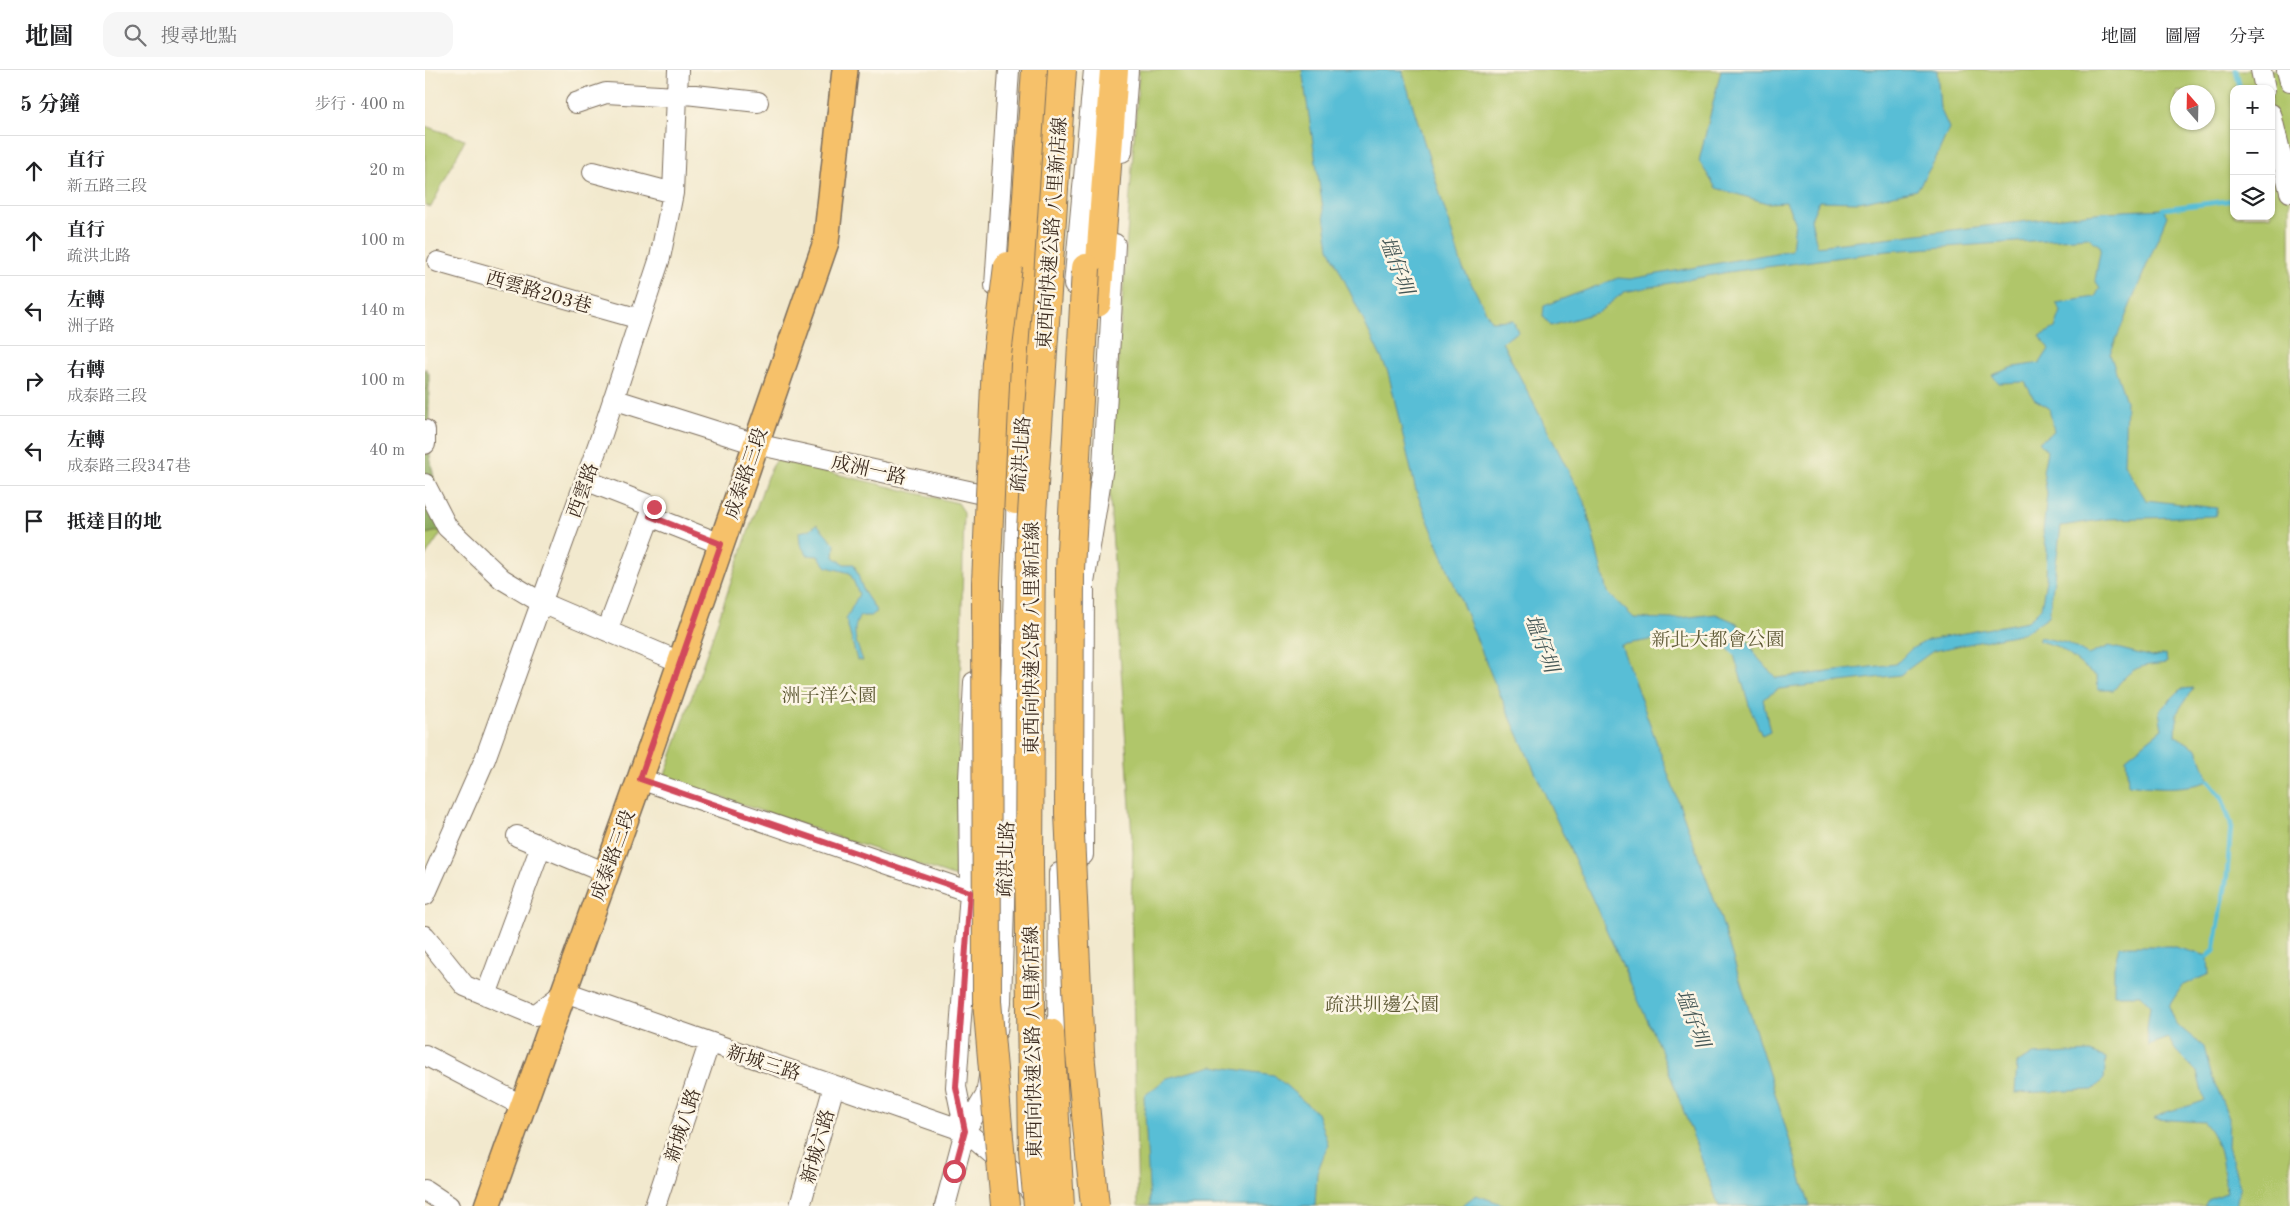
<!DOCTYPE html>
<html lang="zh-TW">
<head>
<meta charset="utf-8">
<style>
  body { margin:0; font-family:"Old Standard TT","Noto Serif TC",serif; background:#f6f6f6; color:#202124 }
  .controls { position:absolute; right:15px; top:15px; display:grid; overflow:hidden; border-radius:10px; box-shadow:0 1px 4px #0004 }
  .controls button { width:45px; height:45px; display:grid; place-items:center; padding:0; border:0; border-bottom:1px solid #e0e0e0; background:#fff; color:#202124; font:25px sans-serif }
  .compass { position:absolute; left:1745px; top:15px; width:45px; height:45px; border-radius:50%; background:#fff; box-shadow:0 1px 4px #0004; rotate:340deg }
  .stop { position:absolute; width:15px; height:15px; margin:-11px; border:4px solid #d1495b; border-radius:50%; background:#fff }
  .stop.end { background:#d1495b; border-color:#fff; box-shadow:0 1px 5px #0008 }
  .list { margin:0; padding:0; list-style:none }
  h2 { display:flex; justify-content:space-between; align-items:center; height:65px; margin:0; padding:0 20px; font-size:21px }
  h2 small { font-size:16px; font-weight:400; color:#757577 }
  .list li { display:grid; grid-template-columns:32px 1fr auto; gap:15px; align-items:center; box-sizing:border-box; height:70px; padding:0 20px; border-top:1px solid #e0e0e0 }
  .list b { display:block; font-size:19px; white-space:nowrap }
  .list p { margin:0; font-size:16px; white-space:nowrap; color:#757577 }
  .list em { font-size:16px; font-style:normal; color:#757577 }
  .icon { flex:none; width:28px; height:28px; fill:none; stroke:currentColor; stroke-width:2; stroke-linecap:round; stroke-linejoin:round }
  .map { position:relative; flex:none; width:1865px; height:1136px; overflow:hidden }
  header { display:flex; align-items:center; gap:30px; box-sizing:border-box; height:70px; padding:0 25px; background:#fff; border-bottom:1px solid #e0e0e0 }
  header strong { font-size:24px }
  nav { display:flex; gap:28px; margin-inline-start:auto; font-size:18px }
  .search { width:350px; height:45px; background:#f6f6f6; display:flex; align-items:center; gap:12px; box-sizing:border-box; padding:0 18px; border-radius:15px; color:#757577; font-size:19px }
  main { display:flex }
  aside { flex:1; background:#fff }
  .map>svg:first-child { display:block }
</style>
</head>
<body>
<header>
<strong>地圖</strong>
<div class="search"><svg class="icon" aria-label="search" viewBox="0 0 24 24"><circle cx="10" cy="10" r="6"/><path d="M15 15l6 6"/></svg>搜尋地點</div>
<nav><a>地圖</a><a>圖層</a><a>分享</a></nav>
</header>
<main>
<aside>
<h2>5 分鐘<small>步行 · 400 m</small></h2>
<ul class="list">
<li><svg class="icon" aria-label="ahead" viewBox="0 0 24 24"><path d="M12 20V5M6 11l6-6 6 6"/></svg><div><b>直行</b><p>新五路三段</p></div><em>20 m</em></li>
<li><svg class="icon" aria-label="ahead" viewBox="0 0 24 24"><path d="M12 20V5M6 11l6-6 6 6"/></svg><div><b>直行</b><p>疏洪北路</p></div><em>100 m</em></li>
<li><svg class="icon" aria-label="left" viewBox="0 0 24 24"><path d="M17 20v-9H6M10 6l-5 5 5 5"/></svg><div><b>左轉</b><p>洲子路</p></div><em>140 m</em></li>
<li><svg class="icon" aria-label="right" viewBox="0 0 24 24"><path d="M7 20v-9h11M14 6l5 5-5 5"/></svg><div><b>右轉</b><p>成泰路三段</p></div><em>100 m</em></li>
<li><svg class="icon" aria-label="left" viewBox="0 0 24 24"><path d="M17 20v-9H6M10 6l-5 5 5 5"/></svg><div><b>左轉</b><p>成泰路三段347巷</p></div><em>40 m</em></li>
<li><svg class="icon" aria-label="arrive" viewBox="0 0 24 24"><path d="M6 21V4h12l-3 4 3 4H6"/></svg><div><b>抵達目的地</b></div></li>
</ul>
</aside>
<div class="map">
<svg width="1865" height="1136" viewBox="0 0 1865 1136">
  <rect width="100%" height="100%" fill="#fcf5e5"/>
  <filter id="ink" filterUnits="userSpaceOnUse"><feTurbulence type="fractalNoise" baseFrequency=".02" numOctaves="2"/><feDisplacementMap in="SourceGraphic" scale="10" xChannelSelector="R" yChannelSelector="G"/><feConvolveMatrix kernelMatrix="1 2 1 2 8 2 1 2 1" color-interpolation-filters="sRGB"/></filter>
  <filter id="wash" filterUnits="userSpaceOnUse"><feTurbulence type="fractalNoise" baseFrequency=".0096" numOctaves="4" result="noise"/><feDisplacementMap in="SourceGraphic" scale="20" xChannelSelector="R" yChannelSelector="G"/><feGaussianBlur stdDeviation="1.12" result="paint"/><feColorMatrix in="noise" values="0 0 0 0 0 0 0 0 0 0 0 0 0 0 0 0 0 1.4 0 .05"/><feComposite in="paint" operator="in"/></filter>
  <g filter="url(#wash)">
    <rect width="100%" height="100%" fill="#f2e9ce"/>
    <path fill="#b0c66b" stroke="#767844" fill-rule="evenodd" d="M714,0h1151v1136h-1152l-7,-305 2,-49 -24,-367zM1809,19h37v127h-37zM1752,22h30v30h-30z
      M0,56l40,14 -34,67 -6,-2z
      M352,390l181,43 6,9 -8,365 -292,-99 103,-301 5,-10z
      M18,460l-18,27v-23z"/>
    <path fill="#8cab5f" stroke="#646a3e" d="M0,298l4,5v77l14,80 -18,4z"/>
    <path fill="#58bed6" stroke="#4a747a" d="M877,0h100l60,196 29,55 22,-1 5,12 -16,10 83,161 22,89 27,26 37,1 45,-5 21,9 21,35 18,20 120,-14 15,-15 17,-9 100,-19 13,-13 5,-28 1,-30 -4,-18 4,-38 -4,-23 4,-20 -8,-9 15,-11 -5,-23 -15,-9 -9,-17 -26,1 -7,-8 22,-8 26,-4 9,-14 -9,-13 15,-8 6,-17 -5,-8 39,-6 5,-9 -5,-8 6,-33 -13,-10 -200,14 -160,21 -104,20 -25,20 -48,14 -8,-10 1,-10 74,-28 12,1 162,-29 3,-29 -9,-19 -19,1 -51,-15 -17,-27 22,-91h216l3,38 9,20 -13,30 -19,32 -58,12 -40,-1 -8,18 6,27 287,-34 59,-3 4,7 -57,138 16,47 -2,63 22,36 71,8 -2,8 -108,3 -46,7 -12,90 -25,17 -91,18 -33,24 -121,14 -16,10 7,33 -8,4 -12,-28 -16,-53 -16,-16 -39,-4 -58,10 98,268 91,293h-91l-57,-153 -169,-374 -77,-188 -28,-119 -59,-124z
      M392,454l18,20 -1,13 10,7h10l10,28 13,20 -7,4h-10c-10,15 -3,28 3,45l-6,-1 -11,-41 13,-25 -9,-21 -23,-6 -9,-11 -11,-1 -7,-11 -1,-12 10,-2z
      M1614,567l28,6 21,12 21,-9 43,11 14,-3 1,9c-28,3 -35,3 -53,27h-16l-1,-13 -38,-30 -20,-6z
      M1768,618l-16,25 -1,23 21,13 12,32c-26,9 -53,7 -81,3l-2,-26 36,-29 -3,-18 22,-22z
      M1694,876h52l37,10 1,18 -27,12 -13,20 7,18 28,23 7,27 18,44 -1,29 12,40 -4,19h-32l4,-6 18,-7c-3,-27 -4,-50 -22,-71l-50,-3c13,-11 34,-10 50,-19l-7,-28 -21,-21 -8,-13 -20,7 -1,-17 3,-23 -9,-10h-27v-28z
      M1665,982l16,6 -2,21 -11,11 -78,3 2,-30 16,-8z
      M788,996l61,9 43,38 11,31 -11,29 -2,33h-165l-6,-110 23,-18z
      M1051,1125l32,11h-47z"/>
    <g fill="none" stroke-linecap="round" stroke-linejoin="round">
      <path stroke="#58bed6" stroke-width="5" d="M1811,0l4,19
        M1738,139l71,-9
        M1783,886l6,-5 13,-75 4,-52 -10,-28 -12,-15"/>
    </g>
  </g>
  <g filter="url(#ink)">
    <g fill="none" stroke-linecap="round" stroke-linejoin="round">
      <g stroke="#7b6d5c" stroke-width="22">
        <path id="minor" d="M1836,0l4,19
          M1862,0l3,11
          M252,23l81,9
          M151,33l30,-10 71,4
          M1846,44l19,78
          M697,82l6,-82
          M168,102l80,21
          M13,192l202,57
          M649,215l20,-215
          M570,216l14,-216
          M188,329l143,45 226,50
          M0,360v14
          M160,410l69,27 -4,9 71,28
          M0,414l22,43 55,52 40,24 138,59
          M182,561l43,-115
          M549,612l-5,97 1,113 -14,195 9,44 57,48 14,21
          M215,709l330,113
          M92,766l89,37
          M658,785l1,-272 19,-116 12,-223
          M0,825l60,-136 116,-322 59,-179 13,-65 5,-123
          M0,866l40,50 70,29 30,-23 400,139
          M61,925l55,-149
          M572,961l4,-29 16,-514
          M633,979l1,-176
          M0,985l98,51
          M0,1120l24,16
          M230,1136l54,-162
          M375,1136l34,-120
          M520,1136l20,-75 21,-36 3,-18"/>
      </g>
      <g stroke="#7b6d5c" stroke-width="28">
        <path id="major" d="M62,1136l153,-427 186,-537 19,-172"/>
      </g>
      <g stroke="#7b6d5c" stroke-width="30">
        <path id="highway" d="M672,233l17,-233
          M591,430l6,-233 14,-197"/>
      </g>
      <use href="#minor" stroke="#fff" stroke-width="20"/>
      <use href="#major" stroke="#f6c16b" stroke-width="25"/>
      <use href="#highway" stroke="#f6c16b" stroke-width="28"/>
      <g stroke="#7b6d5c" stroke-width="30" stroke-linecap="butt">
        <path id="highway-bridge" d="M661,198l-16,302 -1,243 11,240 15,153
          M625,963l10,173
          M580,1136l-18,-205 -1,-418 10,-220 12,-97
          M613,1136l-5,-55 -4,-285 2,-337 31,-459"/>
      </g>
      <use href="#highway-bridge" stroke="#f6c16b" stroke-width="28"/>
    </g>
  </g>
  <g fill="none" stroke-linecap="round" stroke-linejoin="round" filter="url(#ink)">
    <path stroke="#d1495b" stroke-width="6" d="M229,437l-4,9 71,28 -81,235 330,113 -14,195 9,44 -11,40"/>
  </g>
  <g text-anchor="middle" stroke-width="5" stroke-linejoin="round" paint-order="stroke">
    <g font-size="19" fill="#3b2a1e" stroke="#fcf5e5">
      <text transform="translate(626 163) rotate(-86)" y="7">東西向快速公路 八里新店線</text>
      <text transform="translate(114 221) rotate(16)" y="7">西雲路203巷</text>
      <text transform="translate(595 384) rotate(-86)" y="7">疏洪北路</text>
      <text transform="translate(444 399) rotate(13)" y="7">成洲一路</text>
      <text transform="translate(320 403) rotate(-71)" y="7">成泰路三段</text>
      <text transform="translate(157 420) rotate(-70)" y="7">西雲路</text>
      <text transform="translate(606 568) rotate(-90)" y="7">東西向快速公路 八里新店線</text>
      <text transform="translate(187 785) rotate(-70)" y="7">成泰路三段</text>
      <text transform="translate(580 789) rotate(-88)" y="7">疏洪北路</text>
      <text transform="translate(607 972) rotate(-91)" y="7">東西向快速公路 八里新店線</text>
      <text transform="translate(339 992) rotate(18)" y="7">新城三路</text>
      <text transform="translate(257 1055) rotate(-72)" y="7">新城八路</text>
      <text transform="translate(392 1076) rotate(-74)" y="7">新城六路</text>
    </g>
    <g font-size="19" fill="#5e5935" stroke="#fcf5e5">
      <text x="1293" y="576">新北大都會公園</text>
      <text x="404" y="632">洲子洋公園</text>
      <text x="957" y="941">疏洪圳邊公園</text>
    </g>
    <g font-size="20" font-style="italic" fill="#445655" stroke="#fcf5e5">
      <text transform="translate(972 195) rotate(69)" y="7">塭仔圳</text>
      <text transform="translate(1117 573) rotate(69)" y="7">塭仔圳</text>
      <text transform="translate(1268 948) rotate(69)" y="7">塭仔圳</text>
    </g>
  </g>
</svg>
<div class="controls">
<button>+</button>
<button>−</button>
<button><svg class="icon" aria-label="layers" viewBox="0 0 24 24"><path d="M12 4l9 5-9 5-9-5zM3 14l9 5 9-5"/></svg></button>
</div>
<svg class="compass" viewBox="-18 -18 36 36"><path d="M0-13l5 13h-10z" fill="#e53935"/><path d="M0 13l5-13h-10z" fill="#757577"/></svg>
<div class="stop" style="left:529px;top:1101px"></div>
<div class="stop end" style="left:229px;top:437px"></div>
</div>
</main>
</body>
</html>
